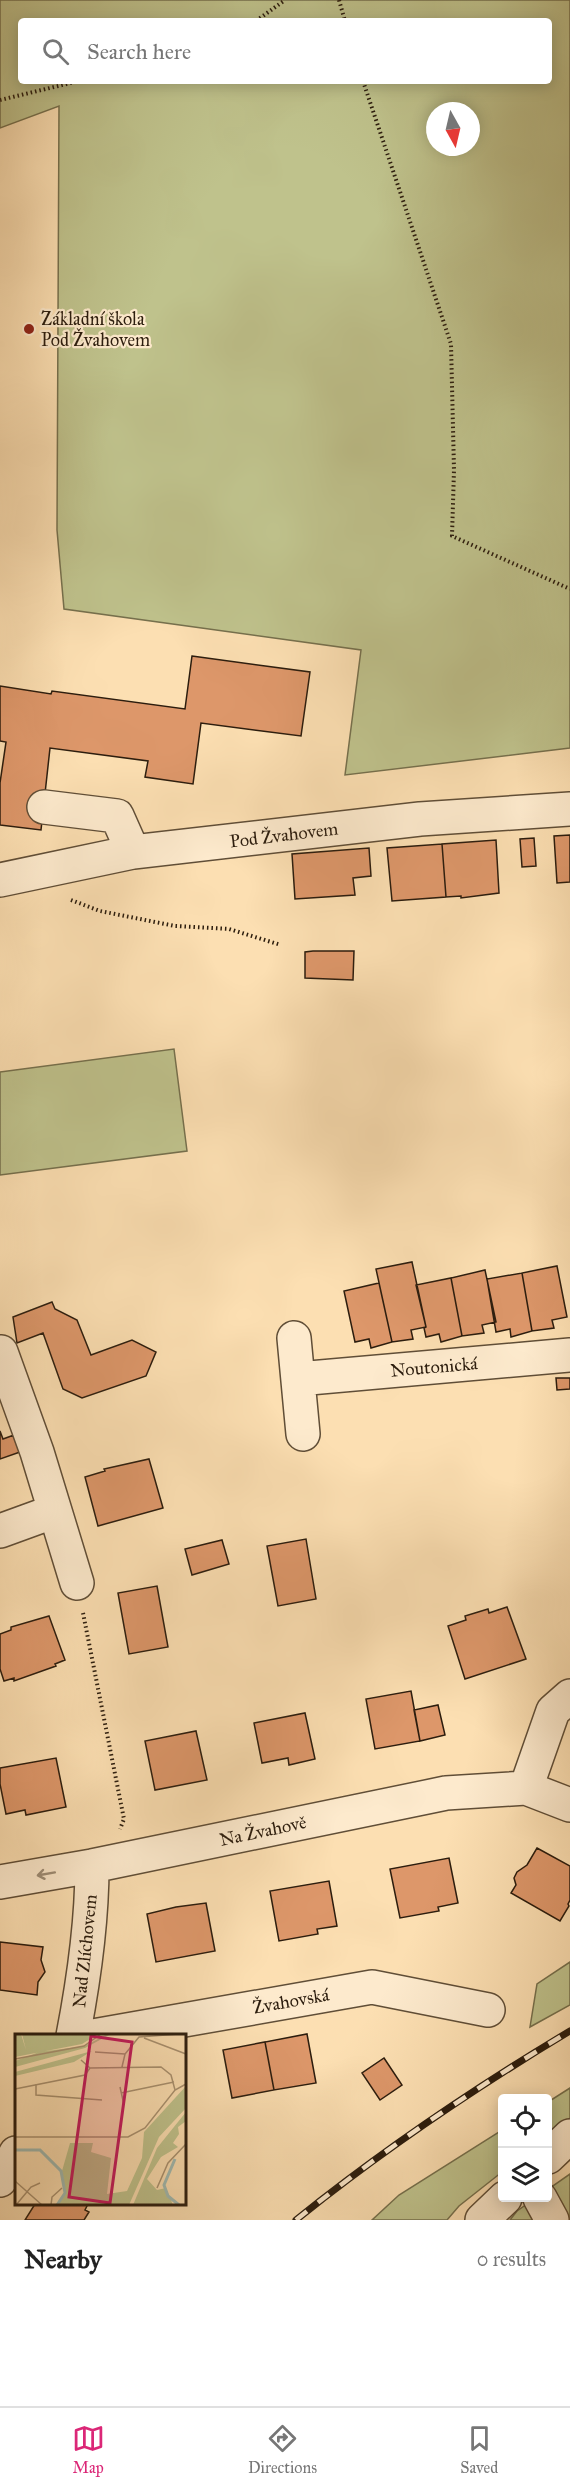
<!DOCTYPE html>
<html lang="en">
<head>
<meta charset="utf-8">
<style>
  body { margin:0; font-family:"IM FELL Great Primer",serif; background:#f2f2f2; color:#222 }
  .controls { position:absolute; right:18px; bottom:18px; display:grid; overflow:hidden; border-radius:6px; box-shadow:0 3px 15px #0003 }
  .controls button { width:54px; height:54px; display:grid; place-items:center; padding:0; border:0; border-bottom:2px solid #e0e0e0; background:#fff; color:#222; font:30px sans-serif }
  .compass { position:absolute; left:426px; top:102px; width:54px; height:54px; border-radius:50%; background:#fff; box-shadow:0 3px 15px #0003; rotate:172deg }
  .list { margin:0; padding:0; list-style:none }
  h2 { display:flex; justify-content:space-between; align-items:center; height:78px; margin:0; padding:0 24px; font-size:26px }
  h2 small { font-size:20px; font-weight:400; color:#767676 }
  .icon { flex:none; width:33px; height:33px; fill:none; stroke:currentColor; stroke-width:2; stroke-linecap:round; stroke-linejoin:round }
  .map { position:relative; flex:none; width:570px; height:2220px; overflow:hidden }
  .search { position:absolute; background:#fff; box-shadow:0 3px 15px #0003; left:18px; right:18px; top:18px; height:66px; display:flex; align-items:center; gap:15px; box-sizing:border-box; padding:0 21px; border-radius:6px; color:#767676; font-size:22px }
  .sheet { height:186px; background:#fff }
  nav { display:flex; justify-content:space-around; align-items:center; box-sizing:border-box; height:84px; border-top:2px solid #e0e0e0; background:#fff; font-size:16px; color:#767676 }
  nav a { display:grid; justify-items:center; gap:3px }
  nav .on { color:#db2777 }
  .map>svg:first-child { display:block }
</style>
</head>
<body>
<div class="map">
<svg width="570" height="2220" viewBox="0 0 570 2220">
  <rect width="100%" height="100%" fill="#fcdfb2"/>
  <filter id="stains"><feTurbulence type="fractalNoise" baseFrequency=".00333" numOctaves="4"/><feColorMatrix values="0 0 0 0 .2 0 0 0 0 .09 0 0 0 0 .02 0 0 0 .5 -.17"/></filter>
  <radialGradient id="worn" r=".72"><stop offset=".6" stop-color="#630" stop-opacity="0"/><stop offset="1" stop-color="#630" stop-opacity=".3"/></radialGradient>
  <path fill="#bfc28c" stroke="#76704d" stroke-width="1.5" fill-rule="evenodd" d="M0,0h570v748l-225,27 16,-125 -297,-41 -7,-79 2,-424 -59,22zM21,21h528v60h-528zM435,111h36v36h-36z
    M174,1049l13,102 -187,24v-103z
    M570,1962v43l-40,22 7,-43z
    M570,2088v30l-22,18v-34z
    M502,2130v42l-43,34 -12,14h-75l27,-25z
    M570,2174v46h-60l7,-9z"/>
  <path fill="#dd976a" stroke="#2c1d0e" stroke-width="1.5" d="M192,656l118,16 -9,64 -100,-13 -8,61 -48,-7 3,-16 -98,-13 -9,82 -41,-5v-42l6,-41 -6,-1v-55l51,8 1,-3 133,18z
    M570,835v47l-13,1 -3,-47z
    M534,838l2,28 -14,1 -2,-28z
    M496,840l3,53 -38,5v-2l-15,1 -4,-53z
    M442,844l4,53 -54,4 -5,-53z
    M369,848l2,28 -18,2 2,17 -60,4 -3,-45z
    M313,951h41l-1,29 -48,-2v-26z
    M412,1262l14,65 -15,3 2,9 -21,3 -16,-73z
    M557,1266l10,51 -15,3 2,8 -22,3 -10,-58z
    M485,1270l11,52 -14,3 2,8 -22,3 -11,-58z
    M522,1273l10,58 -21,6 -1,-8 -14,3 -9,-53z
    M451,1278l11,58 -21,6 -2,-8 -13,3 -2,-9 2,-1 -10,-42z
    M379,1283l13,59 -21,6 -2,-9 -14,3 -11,-51z
    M52,1302l3,7 22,11 14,35 41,-15 24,12 -10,24 -64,22 -19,-9 -20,-56 -26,10 -4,-26z
    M556,1378h14v11l-13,1z
    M0,1431l3,8 11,-4 6,17 -20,7z
    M149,1459l14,49 -65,18 -13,-49 20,-6 -1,-2z
    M306,1539l10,60 -38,7 -11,-60z
    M222,1540l7,24 -37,11 -7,-26z
    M157,1586l11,61 -39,7 -11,-61z
    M507,1607l19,52 -61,20 -17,-53 18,-6 -1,-4 23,-7 1,4z
    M49,1616l16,44 -10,4 1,2 -42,15v-3l-10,3 -4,-12v-35l11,-4v-3z
    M411,1691l9,50 -45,8 -9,-50z
    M438,1705l7,30 -25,6 -6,-31z
    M305,1713l10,46 -26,6 -1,-7 -26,5 -8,-40z
    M196,1731l11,49 -52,10 -10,-49z
    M56,1758l10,49 -40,8 -1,-5 -19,4 -6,-30v-16z
    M537,1848l33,18v34l-2,4 1,2 -9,15 -49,-28 5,-8 -2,-7 3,-6 10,-7z
    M449,1858l9,45 -20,4 1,4 -39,7 -10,-49z
    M329,1881l8,45 -20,3 1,5 -39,7 -9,-50z
    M206,1903l9,48 -59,11 -9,-48 29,-7z
    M0,1942l43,5 -2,13 4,12 -7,10 -1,13 -37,-5z
    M307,2034l9,49 -42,7 -9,-48z
    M265,2042l9,48 -42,8 -9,-48z
    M384,2058l18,27 -22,15 -18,-27z
    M35,2204h53l-3,6 4,2 -5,8h-59z"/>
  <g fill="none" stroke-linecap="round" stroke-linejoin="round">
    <g stroke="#604e37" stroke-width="36">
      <path id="minor" d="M44,807l73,9 16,36
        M0,880l133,-28 287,-33 150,-10
        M294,1338l9,96
        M1,1352l36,100 40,131
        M298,1379l272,-24
        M0,1531l55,-20
        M526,1788l27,-77 17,-15
        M0,1882l92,-16 354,-73 80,-5 44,17
        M73,2036c11,-57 19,-112 19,-170
        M93,2036l279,-49 116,23
        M548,2157l22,-21
        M0,2180l16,-27
        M540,2198l12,22
        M482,2220l23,-22"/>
    </g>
    <path stroke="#2c1d0e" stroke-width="4" stroke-dasharray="1.5 3" stroke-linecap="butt" d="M339,0l6,21
      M256,21l29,-21
      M363,81l88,263 3,126 -2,66 118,53
      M0,100l79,-19
      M71,900l29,11 75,15 54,3 52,16
      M83,1613l41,206 -4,10"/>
    <use href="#minor" stroke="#fdeacd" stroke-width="33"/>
    <g stroke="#2c1d0e" stroke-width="7">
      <path id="rail" d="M296,2220c87,-70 179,-132 274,-189"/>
    </g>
    <use href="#rail" stroke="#fdeacd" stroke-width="4.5" stroke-dasharray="14" stroke-linecap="butt"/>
  </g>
  <defs><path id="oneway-shaft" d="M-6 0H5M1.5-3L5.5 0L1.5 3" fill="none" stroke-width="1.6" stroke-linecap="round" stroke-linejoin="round" transform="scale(1.5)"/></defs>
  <use stroke="#9f8e77" href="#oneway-shaft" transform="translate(46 1874) rotate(170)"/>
  <circle fill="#8f2418" stroke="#fdeacd" stroke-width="2" cx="29" cy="329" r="6"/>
  <g text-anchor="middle" stroke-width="4.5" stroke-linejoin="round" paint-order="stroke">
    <g font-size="18" fill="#2c1d0e" stroke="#fdeacd" text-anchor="start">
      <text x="41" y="325">Základní škola<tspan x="41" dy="21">Pod Žvahovem</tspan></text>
    </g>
    <g font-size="18" fill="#2c1d0e" stroke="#fdeacd">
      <text transform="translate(284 835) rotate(-7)" y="6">Pod Žvahovem</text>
      <text transform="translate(434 1367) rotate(-5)" y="6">Noutonická</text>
      <text transform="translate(263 1831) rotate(-12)" y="6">Na Žvahově</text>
      <text transform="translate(85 1951) rotate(-84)" y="6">Nad Zlíchovem</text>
      <text transform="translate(291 2001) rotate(-10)" y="6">Žvahovská</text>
    </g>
  </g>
  <g transform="translate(15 2034)">
    <rect width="171" height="171" fill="#fcdfb2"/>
    <path d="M0,0h6l5,16 -4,-16h76l-16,10 -67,13zM92,0h4l-26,14 -70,19v-6l24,-9 46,-6zM77,17l-18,11 -59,14v-4zM171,52v22l-27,29 -30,68h-71l7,-11 -3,-23 8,-28h23l-2,9 20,6 -4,36 20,-3 15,-33 2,-26zM171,78v9l-8,6 1,7 -6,9 5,4 -17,10 -14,22 10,11 9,-2 7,17h-40l24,-57z" fill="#bfc28c"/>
    <path fill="none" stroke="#a0bbb3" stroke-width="3" d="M0,116h25l21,21 4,22 -8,12M160,125l-11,26 4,11 11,9"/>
    <path fill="none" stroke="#a99170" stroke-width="1.5" d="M129,4l42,16M80,18l30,2M0,25l69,-13 17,-12M66,26l9,8 71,-1 10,8 4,15M107,33l3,-13 14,-17 40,-3M21,50v11l66,5M105,53l4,18M0,55l70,-14 5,-7M106,59l53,-11M0,103h113l17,-9 30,-38 11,-6M0,147l27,24M142,154l11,-25 18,-19M1,171l15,-18 9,-4M36,171l1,-8 10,-9"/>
    <path fill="#c2185b" fill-opacity="0.15" stroke="#c2185b" stroke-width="3" d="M76,2l41,6 -22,161 -41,-6z"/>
    <rect width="171" height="171" fill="none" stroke="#2c1d0e" stroke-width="3"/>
  </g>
  <rect width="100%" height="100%" filter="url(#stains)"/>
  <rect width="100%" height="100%" fill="url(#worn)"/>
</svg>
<div class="controls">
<button><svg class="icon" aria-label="locate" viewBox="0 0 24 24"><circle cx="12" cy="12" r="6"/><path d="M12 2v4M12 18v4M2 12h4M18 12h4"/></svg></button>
<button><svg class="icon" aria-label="layers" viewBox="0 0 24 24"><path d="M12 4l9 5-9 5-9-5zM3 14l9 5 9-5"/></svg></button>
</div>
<svg class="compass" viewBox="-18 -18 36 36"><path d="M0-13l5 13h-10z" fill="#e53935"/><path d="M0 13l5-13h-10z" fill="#767676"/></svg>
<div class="search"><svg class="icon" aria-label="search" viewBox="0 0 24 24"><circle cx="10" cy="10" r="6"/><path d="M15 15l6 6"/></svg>Search here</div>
</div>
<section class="sheet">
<h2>Nearby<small>0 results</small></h2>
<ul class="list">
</ul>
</section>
<nav>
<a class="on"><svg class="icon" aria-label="map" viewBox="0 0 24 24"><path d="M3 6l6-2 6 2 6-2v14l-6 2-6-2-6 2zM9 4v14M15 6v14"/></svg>Map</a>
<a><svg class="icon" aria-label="directions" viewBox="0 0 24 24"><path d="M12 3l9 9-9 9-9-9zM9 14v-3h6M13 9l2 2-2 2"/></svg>Directions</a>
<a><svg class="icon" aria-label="saved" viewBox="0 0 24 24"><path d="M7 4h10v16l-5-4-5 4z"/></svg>Saved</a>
</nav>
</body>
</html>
